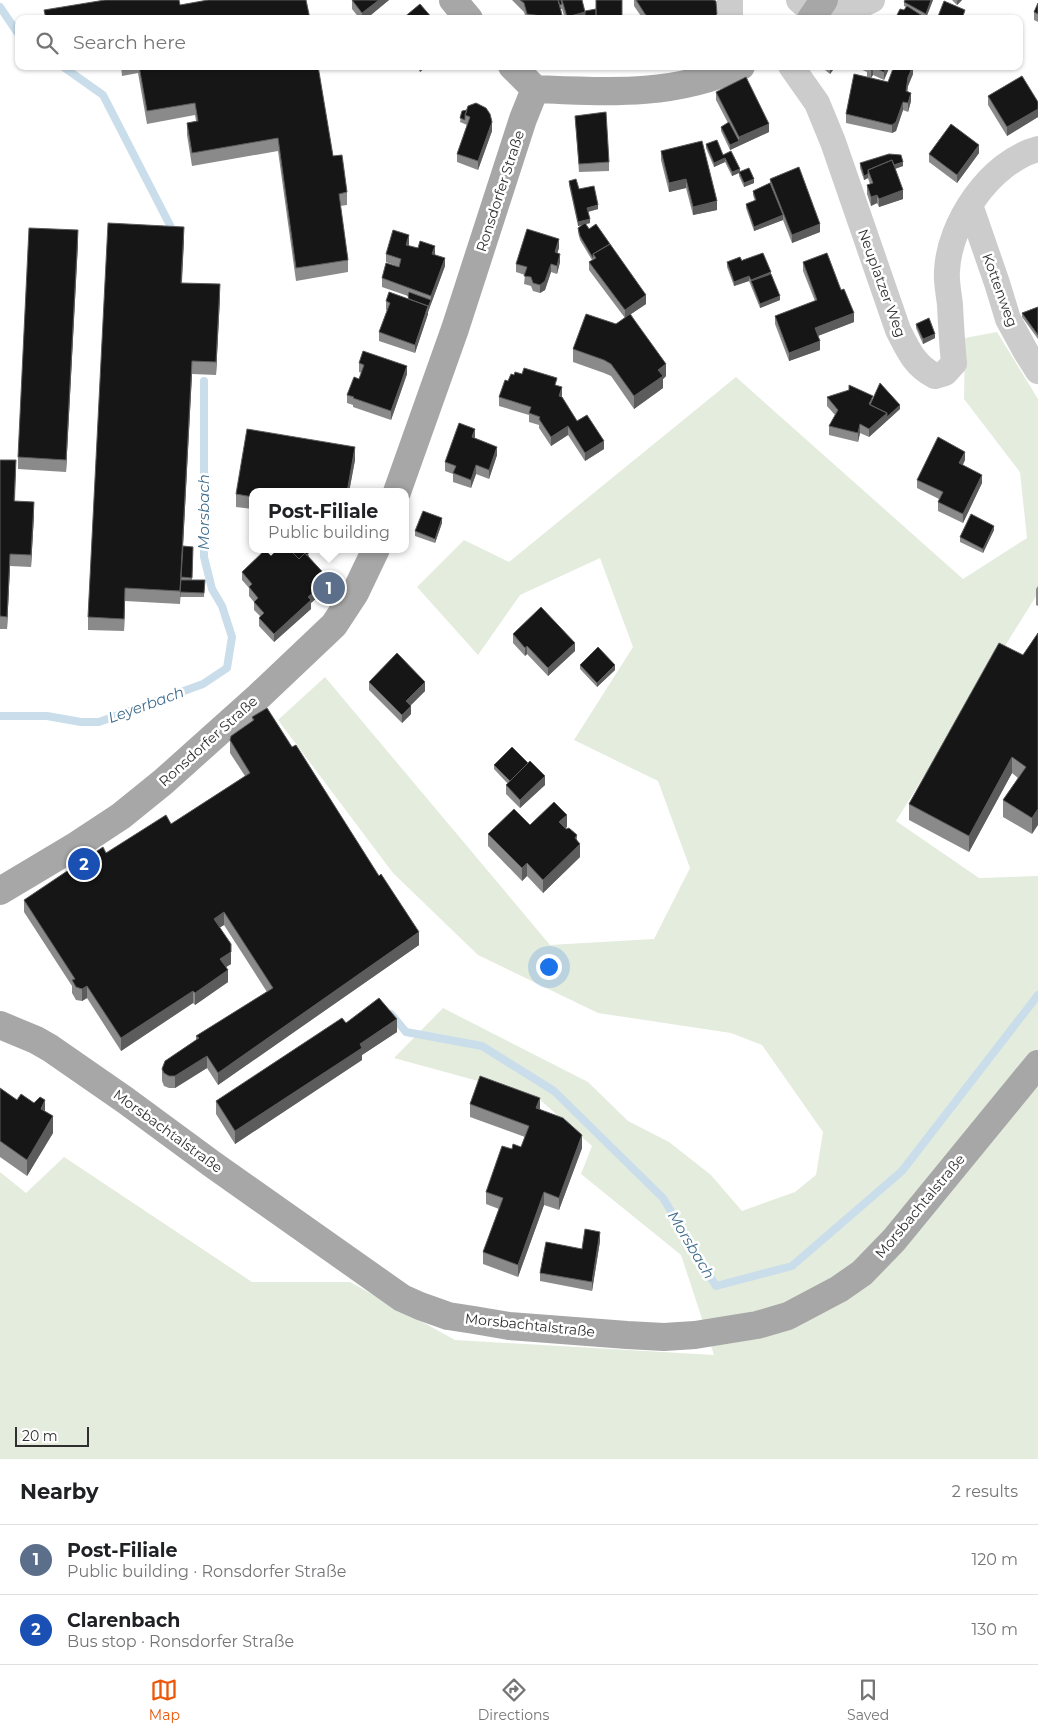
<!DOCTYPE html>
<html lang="en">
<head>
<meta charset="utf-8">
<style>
  body { margin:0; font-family:Montserrat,sans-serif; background:#f6f6f6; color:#202124 }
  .scale { position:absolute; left:15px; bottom:12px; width:74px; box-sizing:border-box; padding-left:5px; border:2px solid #2f2f2f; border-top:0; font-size:14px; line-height:18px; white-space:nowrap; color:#2f2f2f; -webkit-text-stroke:4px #fff; paint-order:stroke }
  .you { position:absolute; left:548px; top:966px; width:18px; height:18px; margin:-12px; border:4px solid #fff; border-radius:50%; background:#1a73e8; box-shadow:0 0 0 8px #1a73e833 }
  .badge { display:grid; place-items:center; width:32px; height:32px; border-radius:50%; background:#ea580c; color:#fff; font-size:16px; font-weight:700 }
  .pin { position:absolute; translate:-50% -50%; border:2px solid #fff; box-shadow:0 1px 5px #0006 }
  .popup { position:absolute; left:249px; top:488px; width:160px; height:65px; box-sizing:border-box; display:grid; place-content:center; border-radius:10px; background:#fff; filter:drop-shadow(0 1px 4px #0005); font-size:16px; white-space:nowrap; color:#757577 }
  .popup b { font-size:19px; color:#202124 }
  .popup::after { content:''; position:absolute; left:50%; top:100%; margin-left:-10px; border:10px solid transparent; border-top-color:#fff }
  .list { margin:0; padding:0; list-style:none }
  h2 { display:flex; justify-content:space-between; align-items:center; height:65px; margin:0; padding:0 20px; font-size:21px }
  h2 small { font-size:16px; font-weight:400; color:#757577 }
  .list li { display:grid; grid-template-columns:32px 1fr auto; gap:15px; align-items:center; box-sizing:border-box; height:70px; padding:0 20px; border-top:1px solid #e0e0e0 }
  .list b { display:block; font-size:19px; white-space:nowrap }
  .list p { margin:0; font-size:16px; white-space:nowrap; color:#757577 }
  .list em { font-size:16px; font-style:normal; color:#757577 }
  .icon { flex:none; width:28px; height:28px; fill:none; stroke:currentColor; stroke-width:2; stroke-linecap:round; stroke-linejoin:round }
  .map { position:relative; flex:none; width:1038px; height:1459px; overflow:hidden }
  .search { position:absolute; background:#fff; box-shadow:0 1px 4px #0004; left:15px; right:15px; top:15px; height:55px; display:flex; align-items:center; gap:12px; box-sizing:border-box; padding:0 18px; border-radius:10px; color:#757577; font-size:19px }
  .sheet { height:205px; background:#fff }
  nav { display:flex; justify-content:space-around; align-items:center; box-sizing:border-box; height:70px; border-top:1px solid #e0e0e0; background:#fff; font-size:14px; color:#757577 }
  nav a { display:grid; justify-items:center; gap:2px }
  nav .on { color:#ea580c }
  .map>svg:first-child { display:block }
</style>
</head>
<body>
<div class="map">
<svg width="1038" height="1459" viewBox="0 0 1038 1459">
  <rect width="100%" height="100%" fill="#fff"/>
  <path fill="#e4ecdd" d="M997,332l41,67v194l-142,228 83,57 59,-2v583h-1038v-287l26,21 38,-36 188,125h98l105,58 259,15 -33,-100 -100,-81 11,-28 -55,-49 -143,-39 49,-50 145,74 40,39 41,21 42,33 31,36 53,-19 21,-17 7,-43 -61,-87 -31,-12 -133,-20 -120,-58 -85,-82 -115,-153 47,-43 225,268 104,-6 36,-71 -32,-87 -84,-41 59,-93 -33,-89 -80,37 -42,60 -61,-68 47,-47 45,22 227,-185 227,202 64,-41 -7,-66 -56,-73 1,-61z"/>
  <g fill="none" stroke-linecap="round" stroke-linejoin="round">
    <path stroke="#caddeb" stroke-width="8" d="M0,7l19,28
      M62,66l41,29 71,138
      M0,716h47l34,6h18l104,-38 24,-16 5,-31 -10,-31 -10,-17 -8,-32v-176
      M391,1014l15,18 76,14 72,45 109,107 53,88 76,-20 110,-95 136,-176"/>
    <path stroke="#ccc" stroke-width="26" d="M730,0v19
      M799,0l16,14 44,-8 13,-6
      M791,66l26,37 16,39 65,188c10,20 17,36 37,46l10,-3 9,-10c-2,-19 -3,-38 -4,-58 -1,-11 -4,-23 -3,-34 2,-48 43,-109 91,-122
      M970,205l27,78 11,36 18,33 12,19"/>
    <path stroke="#a7a7a7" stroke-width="28" d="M453,0l16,19
      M811,19l13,-19
      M512,66l23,23
      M535,89c72,3 138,8 206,-23
      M397,492l58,-163 68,-210 12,-30
      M0,891l77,-46 44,-29 42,-34 95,-85 76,-72 21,-32 21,-44
      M0,1025l36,15 14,8 75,52 87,64 190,134 18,8 28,10 26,4 35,6 118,9 37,2 31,-2 62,-10 31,-9 51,-27 23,-16 32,-33 144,-176"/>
  </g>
  <path fill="#8a8a8a" d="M352,0h37l-23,19h-6l-8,-10z
    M512,0h70l3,11 11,8h-31l-3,-10h-1l2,10h-37l-2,-7z
    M634,0h79l4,19h-74l-9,-13z
    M933,0l-7,18 -22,-8 2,-3 -2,-1v-4z
    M952,0h10l-5,5z
    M1038,3v19l-4,-2v-8z
    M121,66h197l15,90 14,36v13l-7,1 8,54v12l-52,9 -18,-130 -86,15 -5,-31v-12l9,-2 -1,-6 -48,9 -9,-51 -16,3z
    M416,66h11l-7,6z
    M820,66h16l-6,8z
    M860,66h30l-6,14 -11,-5 -2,3 17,4 25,-8 -5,12 -1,6 4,9 -3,11 -5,-2 -7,21 -4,2 -46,-10v-9l21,-37v-5l-7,-3z
    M716,92l53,40 -39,18 -9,-19v-4l7,-4 -12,-23z
    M988,96l50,6v15l-31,19 -19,-31z
    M462,111l30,20 -14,39 -21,-8v-8l10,-29 -7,-3z
    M575,116l34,46v9l-30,1z
    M706,144l17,11 17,17 14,11 -10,4 -5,-11v-3l-7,3 -7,-14 -11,5 -8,-19z
    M661,151l56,59 -24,5 -7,-27 -17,4 -8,-32z
    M979,153l-22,30 -28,-21v-8z
    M860,163l43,3 -8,3 8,30 -24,8 -2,-4 -6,3 -4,-12v-9l3,-1 -2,-6 -4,2 -4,-12z
    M770,179l50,53 -28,11 -9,-23 -29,11 -8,-23v-4l9,-3 -2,-6v-4l17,-8z
    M569,181l10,8 19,20 -10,3 2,11 -4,1 60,80 -15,10 35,62 -3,3v9l-29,21 -23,-33 -7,-3 -31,-11v-13l43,-25 9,-6 -36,-48v-8l3,-2 -12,-20 -2,-8v-4l4,-3 -4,1 -9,-41z
    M184,239l-2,44 38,14 -4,78 -24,-1 -9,172 10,1 -1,33h13l-1,17h-24v-4v11l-55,-3 -1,30 -36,-1v-13z
    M78,243l-12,229 -48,-3v-12z
    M409,244v2l26,8 10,12 -17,46v2l-13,39 -36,-12v-9l8,-22h-1v-9l22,-2v-3l-26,-9v-9l17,-11 -13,-5v-8z
    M559,248l-2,5 3,9 -3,12 -6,-2 -6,18 -5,3 -7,-2 -2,-5 -7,-2 1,-9 -9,-3v-8z
    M742,261l29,13 9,26 -20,8 -11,-27 -15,5 -7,-19v-5z
    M803,262l38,28 13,32 -36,14 2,14 -31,11 -14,-37v-8l40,-15 -12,-30z
    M1038,307v32l-16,-22v-4z
    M916,324l19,14 -12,6 -7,-16z
    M359,363l48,11 -16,46 -38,-13v-2l-6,-2v-8l12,-16 3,-6 -3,-1z
    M508,381l49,5 5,10v1l15,24 27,28 -19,12 -17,-26 -17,11 -12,-18v-3l-10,-3v-7l-30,-9v-9z
    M827,397l46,2 27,10 -31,28 -9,-4 -2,9 -29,-7v-9l6,-11 -8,-9z
    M475,437v1l22,17 -8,24 -13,-5 -5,14 -18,-6v-8l-8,-3v-9z
    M0,460l16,13 -1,28 19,14 -3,52 -21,-1 -3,63h-7z
    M355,460l-6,32h-96v17l-17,-2v-13z
    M965,460l-2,5 19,18 -19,40 -25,-12v-9l1,-3 -22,-11v-8z
    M442,523l-7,20 -20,-7v-5z
    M994,530l-11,23 -23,-11v-5z
    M309,555v2l20,30 -18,16v6l-37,33 -15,-16v-8l1,-2 -6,-6v-8l-5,-6v-8l-7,-8v-8l29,-16z
    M1038,586v20l-2,-1v-16z
    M1038,633l-6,201 -29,-17v-17l15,-22 -6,-5 -43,79 -60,-32v-16l114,-149z
    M513,634l62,17 -27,25 -21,-22 -2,2 -12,-13z
    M580,665l35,5 -18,17 -17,-18z
    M369,682l56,9 -14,14v9l-9,9 -33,-33z
    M252,717l167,228 -201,140 -11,-17 -32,20h-6l-5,-2 -2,-5v-12l34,-29v-4l71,-44 -43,-67 -4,2 11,37 -5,3 2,15 -33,23 -2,-2 -72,48 -34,-53 -5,3 -6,-1 -4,-7v-7l-48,-74v-12l82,-47 65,-29 74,-48 -15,-23v-13l22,-18z
    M494,765l51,20 -25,23 -14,-14v-9l2,-1 -14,-15z
    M530,825l37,2 -2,1 12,12 3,17 -37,36 -16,-17 -5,5 -34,-35v-12z
    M346,1023l51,9 -35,23v5l-127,84 -19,-30v-13z
    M0,1088l17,12 36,33 -26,43 -27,-19z
    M470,1104l70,5 42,39 -23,62 -15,-5 -26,72 -35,-13v-12l16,-43 -13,-5v-12l26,-43 9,-2 4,-10 -55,-20z
    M600,1241l-8,50 -52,-10v-8l42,-24z"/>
  <path fill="#5c5c5c" d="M379,0h10l-23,19h-4v-6z
    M931,0h2l-7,18v-4z
    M958,0h4l-5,5v-4z
    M585,12v7h-18v-2z
    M717,14v5h-5z
    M420,66h7l-7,6z
    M830,66h6l-6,8z
    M886,66h4l-6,14v-8z
    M913,66v8l-5,12 -2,14v-9l2,-14z
    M873,67v8l-2,3v-9z
    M911,93v8l-3,11v-9z
    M903,102v8l-7,21 -4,2v-8z
    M1038,109v8l-31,19v-9z
    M492,122v9l-14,39v-9z
    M769,124v8l-39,18v-5l9,-4v-4z
    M979,145v8l-22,30v-8z
    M725,158v4l-11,5v-4z
    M903,162v4l-32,11 -1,-3z
    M740,169v4l-1,-1v1l-7,3v-4z
    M868,174v4l-4,2v-4z
    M686,179v9l-17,4v-9z
    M754,179v4l-10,4v-4z
    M903,190v9l-24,8v-8z
    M877,195v8l-6,3v-9z
    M717,201v9l-24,5v-8z
    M598,205v4l-11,3v-4z
    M783,215v5l-29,11v-4z
    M590,219v4l-12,3v-4z
    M820,224v8l-28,11v-8z
    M184,227v12l-3,56v-12z
    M78,230v13l-12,229v-12z
    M409,235v9l-3,9v-8z
    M559,239v9l-4,12v-8z
    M435,246v8l-3,8v-8z
    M560,254v8l-3,12v-8z
    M445,258v8l-17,46v2l-13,39v-8l16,-45v-4z
    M551,264v8l-6,18 -5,3v-8z
    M771,272v4l-20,5v3v-4z
    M749,276v5l-15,5v-4z
    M220,284v13l-4,78v-13z
    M646,295v9l-21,14v-8z
    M780,296v4l-20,8v-4z
    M854,313v9l-39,15v-9z
    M935,334v4l-12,6v-5z
    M820,341v9l-31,11v-8z
    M192,361v13l-12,230v-13z
    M666,364v12l-3,3v9l-29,21v-13l24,-26z
    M407,366v8l-16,46v-9z
    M562,387v9l-3,9v-9z
    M900,405v4l-31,28v-8l18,-16z
    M860,424v9l-2,9v-9z
    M568,426v9l-17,11v-9z
    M475,429v8l-3,9v-9z
    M604,441v8l-19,12v-8z
    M355,447v13l-6,32h-2z
    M497,447v8l-8,24v-9z
    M965,452v8l-6,11v-8z
    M476,465v9l-5,14v-8z
    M982,475v8l-19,40v-9z
    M34,502v13l-3,52v-12z
    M442,518v5l-7,20v-4z
    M994,526v4l-11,23v-4z
    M10,554v12l-3,63v-12z
    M329,579v8l-18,16v6l-37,33v-8l34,-37z
    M125,588v13l-1,30v-12z
    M575,643v8l-27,25v-8z
    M527,646v8l-2,2v-8z
    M615,665v5l-18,17v-4z
    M425,682v9l-19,19v-9z
    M411,706v8l-9,9v-8z
    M1012,757v16l-43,79v-16z
    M545,776v9l-25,23v-8z
    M1038,809v16l-6,9v-16z
    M567,815v12l-8,7v-12z
    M577,835l-1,13 4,-4v13l-37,36v-13z
    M527,863v13l-5,5v-13z
    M224,912v13l-10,6v-12z
    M419,932v13l-201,140v-12z
    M231,952v12l-11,7v-12z
    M228,970v12l-33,23v-12z
    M87,986v12l-5,3v-12z
    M193,991v12l-72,48v-13z
    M397,1019v13l-35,23v5l-127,84v-13l125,-87z
    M207,1056v12l-32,20v-12z
    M540,1098v13l-4,-3z
    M45,1100v16l-4,-7z
    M53,1116v17l-26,43v-16z
    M582,1135v13l-23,62v-12z
    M544,1192v13l-26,72v-12z
    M600,1232v9l-8,50v-9z"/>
  <path fill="#161616" stroke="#5c5c5c" d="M105,0h74l1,5 28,-5h98l4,19h-264l-2,-9z
    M352,0h27l-17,13z
    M520,0h38l5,19 -36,-5 -3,-11z
    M558,0h3l1,4 -2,1z
    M562,0h20l3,12 -18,5z
    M596,0h26v19h-26z
    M636,0h77l3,1 1,13 -5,5h-61l-6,-5z
    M905,0h26l-5,14 -22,-12z
    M944,1l21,9 -3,9h-25z
    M1038,3v11l-4,-2z
    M420,4l13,15h-31z
    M907,6l20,13h-32l5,-10 4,1z
    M596,9v10h-18l7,-2v-6z
    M139,66h179l15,90 9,-1 5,37 -8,2 9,66 -52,8 -18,-130 -86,15 -5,-30 11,-2 -3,-18 -48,8z
    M868,66h18l-2,6 -11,-5 -2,2 -4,-1z
    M894,66h19l-5,11 -2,14 5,2 -3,10 -5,-1 -7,20 -4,3 -46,-11 8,-40 34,8z
    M1022,76l16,26v7l-31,18 -19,-31z
    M746,77l23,47 -30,13 -23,-45z
    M476,103l10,5 4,6 2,8 -14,39 -21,-7 13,-37 -5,-2 3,-9z
    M467,110l-2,5v5l-5,-2 2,-7z
    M606,112l3,50 -30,2 -4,-48z
    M729,122l10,19 -9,4 -9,-18z
    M951,124l28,21 -22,30 -28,-21z
    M717,140l6,15 8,-4 9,18 -8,3 -7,-14 -11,5 -8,-19z
    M702,141l15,60 -24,6 -7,-28 -17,4 -8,-32z
    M889,154l12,1 2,7 -9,3 -2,-5 -24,10v4l-4,2 -4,-13z
    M892,160l11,30 -24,9 -2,-4 -6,2 -4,-12 6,-2 -5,-13z
    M799,167l21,57 -28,11 -22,-56z
    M749,168l5,11 -10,4 -5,-11z
    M576,179l3,10 15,-3 4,19 -11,3 3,11 -12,3 -9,-41z
    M770,183l13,32 -29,12 -8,-23 10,-4 -3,-9z
    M108,223l76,4 -3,56 39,1 -4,78 -24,-1 -12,230 -55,-3 -1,31 -36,-2z
    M585,223l4,6 7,-5 14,20 -17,10v4l-13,-22 -2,-8z
    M29,228l49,2 -12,230 -48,-3z
    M527,229l32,10 -4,13 5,2 -3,12 -6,-2 -6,17 -5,4 -7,-2 -2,-6 -7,-1 3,-9 -11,-3z
    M393,230l16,5 -3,10 12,3 2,-7 15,5 -3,8 13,4 -14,38 -49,-18 4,-15 13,4 2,-8 -15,-5z
    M610,244l36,51 -21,15 -36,-48 7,-4 -3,-4z
    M763,253l8,19 -20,8 -2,-4 -15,6 -7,-20 13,-5 2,4 1,-1z
    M827,253l14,37 3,-1 10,24 -39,15 5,13 -31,12 -14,-37 42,-16 -14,-38z
    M771,274l9,22 -20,8 -9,-23z
    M389,292l39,14 -13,39 -36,-13 11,-29 -4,-2z
    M409,292l22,8 -3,7v-1l-19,-7 -1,-3z
    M1038,307v28l-16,-22z
    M586,314l30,10 14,-10 36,50 -8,6 5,6 -29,20 -23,-32 -7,-4 -31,-11z
    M929,318l6,16 -12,5 -7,-15z
    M363,351l44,15 -16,45 -38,-13 1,-1 -7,-2 7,-18 5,2 5,-14 -5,-2z
    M524,368l33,10 -2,7 7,2 -3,9 3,1 15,24 10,-6 17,26 -19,12 -17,-27 -17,11 -12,-18 1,-2 -11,-4 2,-6 -32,-10 6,-17 3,1 3,-7 3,1 1,-3 7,2z
    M880,383l20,22 -13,12v-4l-17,-8z
    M849,385l24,11 -4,8 18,9 -18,16 -9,-5 -2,9 -29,-7 9,-16 -11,-13 22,-7z
    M459,423l16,6 -3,8 25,10 -8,23 -13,-5 -5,15 -18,-7 3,-7 -11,-4z
    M247,429l108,18 -8,45h-94v5l-17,-3z
    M938,437l27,15 -6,11 23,12 -19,39 -25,-12 5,-10 -26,-12z
    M0,460h16l-2,41 20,1 -3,53 -21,-1 -3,63 -7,-1z
    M423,511l19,7 -7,21 -20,-8z
    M971,514l23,12 -11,23 -23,-12z
    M183,546l10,1 -1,31 -11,-1z
    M278,549h7l7,3 7,7 6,-6 24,26 -21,18 3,3 -37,34 -15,-16 5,-5 -10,-11 4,-4 -9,-11 3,-3 -10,-12 23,-22 6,6z
    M285,549h20l4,2 -2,5 -2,-3 -6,6 -7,-7z
    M181,580h24l-1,13 -24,-1z
    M541,607l34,36 -27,25 -21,-22 -2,2 -12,-14z
    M1038,633v176l-6,9 -29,-18 23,-33 -14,-10 -43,79 -60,-32 90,-161 24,12z
    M598,647l17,18 -18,18 -17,-18z
    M397,653l28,29 -19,19 5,5 -9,9 -33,-33z
    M267,708l25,39 4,-2 83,131 2,-2 38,58 -201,141 -11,-17 -32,20h-6l-5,-3 -2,-4 3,-8 34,-23 -3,-2 77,-48 -49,-76 -10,7 17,25v8l-11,7 8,11 -33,23 -2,-2 -72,47 -34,-52 -5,3 -6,-2 -4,-7 3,-1 -51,-79 79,-53 3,6 60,-38 5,9 79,-51 -20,-33 1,-4 23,-16 -2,-3z
    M512,747l16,16 -18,18 -16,-16z
    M530,761l15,15 -25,24 -14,-15z
    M554,802l13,13 -8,7 7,7 3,-1 8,7 -2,3 5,6 -37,36 -16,-17 -5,5 -34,-34 26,-25 16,16z
    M379,998l18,21 -37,25 2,4 -127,83 -19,-30 126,-83 4,5z
    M480,1076l60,22 -4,10 27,10 19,17 -23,63 -15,-6 -26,73 -35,-13 20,-54 -17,-6 16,-46 10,3 1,-5 8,3 8,-21 -59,-22z
    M0,1088l17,12 4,-6 13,9 6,-6 5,3 -4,9 12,7 -26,44 -27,-19z
    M585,1229l15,3 -8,50 -52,-9 6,-31 36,7z"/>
  <g text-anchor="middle" stroke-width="5" stroke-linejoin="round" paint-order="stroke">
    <g font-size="14" fill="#2f2f2f" stroke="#fff">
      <text transform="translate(500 191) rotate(-72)" y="5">Ronsdorfer Straße</text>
      <text transform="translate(882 283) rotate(70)" y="5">Neuplatzer Weg</text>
      <text transform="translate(1000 290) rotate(70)" y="5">Kottenweg</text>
      <text transform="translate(208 741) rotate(-42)" y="5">Ronsdorfer Straße</text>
      <text transform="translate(168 1131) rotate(36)" y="5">Morsbachtalstraße</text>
      <text transform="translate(920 1206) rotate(-50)" y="5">Morsbachtalstraße</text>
      <text transform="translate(530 1325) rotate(6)" y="5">Morsbachtalstraße</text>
    </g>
    <g font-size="15" font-style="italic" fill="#3f6d8e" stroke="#fff">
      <text transform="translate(204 512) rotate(-90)" y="5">Morsbach</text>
      <text transform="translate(146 705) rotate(-20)" y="5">Leyerbach</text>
      <text transform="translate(691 1245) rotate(59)" y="5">Morsbach</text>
    </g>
  </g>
</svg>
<div class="scale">20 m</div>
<div class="you"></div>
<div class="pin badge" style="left:329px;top:588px;background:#5c6f8a">1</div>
<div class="popup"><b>Post-Filiale</b>Public building</div>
<div class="pin badge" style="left:84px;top:864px;background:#1a4fb4">2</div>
<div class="search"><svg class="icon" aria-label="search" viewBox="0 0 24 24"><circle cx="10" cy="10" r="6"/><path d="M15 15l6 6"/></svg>Search here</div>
</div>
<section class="sheet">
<h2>Nearby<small>2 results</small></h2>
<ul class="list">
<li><span class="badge" style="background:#5c6f8a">1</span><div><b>Post-Filiale</b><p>Public building · Ronsdorfer Straße</p></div><em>120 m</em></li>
<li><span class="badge" style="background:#1a4fb4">2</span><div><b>Clarenbach</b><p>Bus stop · Ronsdorfer Straße</p></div><em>130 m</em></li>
</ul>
</section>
<nav>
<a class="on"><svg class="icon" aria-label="map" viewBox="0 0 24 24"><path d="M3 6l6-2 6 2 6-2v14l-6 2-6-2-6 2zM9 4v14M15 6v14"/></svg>Map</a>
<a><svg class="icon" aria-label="directions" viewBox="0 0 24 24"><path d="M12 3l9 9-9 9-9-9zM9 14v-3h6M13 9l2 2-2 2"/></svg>Directions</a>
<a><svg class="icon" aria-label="saved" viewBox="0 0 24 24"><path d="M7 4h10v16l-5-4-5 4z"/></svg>Saved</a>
</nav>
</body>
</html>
